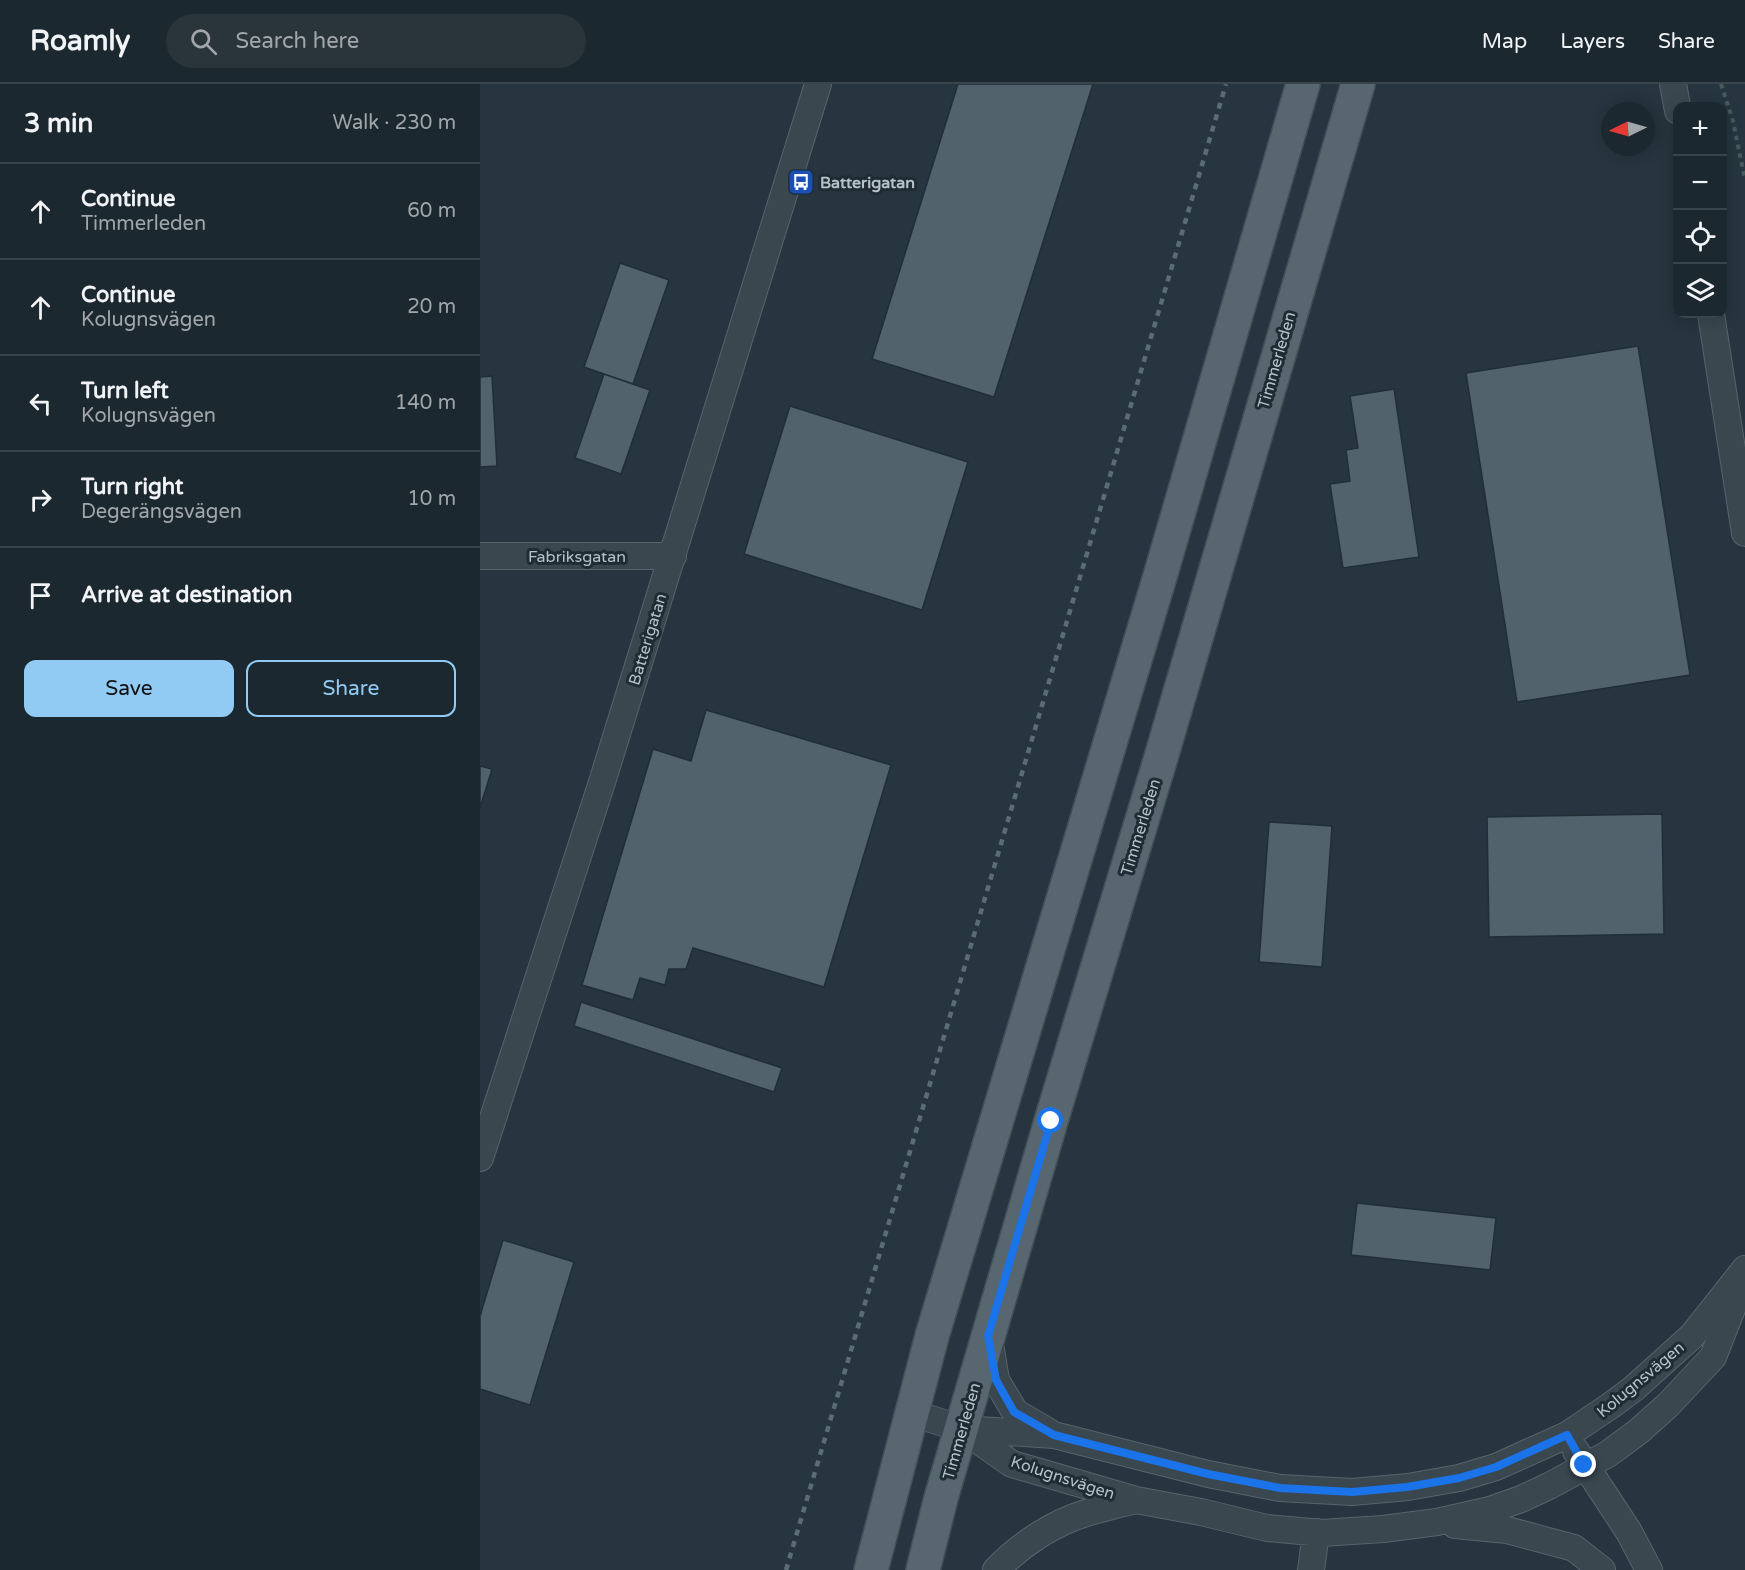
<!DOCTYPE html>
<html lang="en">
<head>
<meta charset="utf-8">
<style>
  body { margin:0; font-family:"Varela Round",sans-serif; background:#29343b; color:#f1f3f6 }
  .controls { position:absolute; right:18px; top:18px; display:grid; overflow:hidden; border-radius:12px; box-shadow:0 3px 15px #0003 }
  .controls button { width:54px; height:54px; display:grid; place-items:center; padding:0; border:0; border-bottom:2px solid #3a444b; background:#1c282f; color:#f1f3f6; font:30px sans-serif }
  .compass { position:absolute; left:1121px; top:18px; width:54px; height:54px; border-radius:50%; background:#1c282f; box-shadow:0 3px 15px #0003; rotate:265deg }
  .stop { position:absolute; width:18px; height:18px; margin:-14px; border:4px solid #1a73e8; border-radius:50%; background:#fff }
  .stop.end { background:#1a73e8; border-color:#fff; box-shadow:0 2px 6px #0008 }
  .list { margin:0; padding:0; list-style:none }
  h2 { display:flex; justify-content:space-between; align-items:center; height:78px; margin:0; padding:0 24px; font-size:26px }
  h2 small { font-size:20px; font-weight:400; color:#a0a6aa }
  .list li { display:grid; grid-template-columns:39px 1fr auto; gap:18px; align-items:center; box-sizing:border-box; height:96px; padding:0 24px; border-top:2px solid #3a444b }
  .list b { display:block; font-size:22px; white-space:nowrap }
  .list p { margin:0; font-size:20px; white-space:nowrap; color:#a0a6aa }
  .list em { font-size:20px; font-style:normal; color:#a0a6aa }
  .actions { display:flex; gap:12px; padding:18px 24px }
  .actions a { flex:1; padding:14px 0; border:2px solid #91cbf4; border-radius:12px; text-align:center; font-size:21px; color:#91cbf4 }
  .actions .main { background:#91cbf4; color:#111 }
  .icon { flex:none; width:33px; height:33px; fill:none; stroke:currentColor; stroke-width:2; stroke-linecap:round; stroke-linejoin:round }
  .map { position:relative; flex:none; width:1265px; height:1486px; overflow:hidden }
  header { display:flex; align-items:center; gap:36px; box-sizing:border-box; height:84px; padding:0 30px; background:#1c282f; border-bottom:2px solid #3a444b }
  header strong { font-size:28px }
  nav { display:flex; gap:33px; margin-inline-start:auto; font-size:21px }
  .search { width:420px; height:54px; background:#29343b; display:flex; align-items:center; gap:15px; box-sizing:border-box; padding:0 21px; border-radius:33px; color:#a0a6aa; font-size:22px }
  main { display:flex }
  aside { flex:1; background:#1c282f }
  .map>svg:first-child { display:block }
</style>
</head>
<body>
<header>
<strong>Roamly</strong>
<div class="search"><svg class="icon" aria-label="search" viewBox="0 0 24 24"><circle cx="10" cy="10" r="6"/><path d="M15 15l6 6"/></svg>Search here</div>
<nav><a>Map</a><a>Layers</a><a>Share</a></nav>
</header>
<main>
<aside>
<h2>3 min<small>Walk · 230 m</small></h2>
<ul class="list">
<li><svg class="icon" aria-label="ahead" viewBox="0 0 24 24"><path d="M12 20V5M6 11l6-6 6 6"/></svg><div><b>Continue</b><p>Timmerleden</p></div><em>60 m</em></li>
<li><svg class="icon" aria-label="ahead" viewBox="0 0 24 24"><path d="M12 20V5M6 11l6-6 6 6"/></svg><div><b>Continue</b><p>Kolugnsvägen</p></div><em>20 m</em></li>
<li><svg class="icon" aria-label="left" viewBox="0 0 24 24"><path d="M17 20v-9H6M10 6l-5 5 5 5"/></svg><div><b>Turn left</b><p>Kolugnsvägen</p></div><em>140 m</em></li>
<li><svg class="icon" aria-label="right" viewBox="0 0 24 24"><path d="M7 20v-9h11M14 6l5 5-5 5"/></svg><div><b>Turn right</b><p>Degerängsvägen</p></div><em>10 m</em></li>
<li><svg class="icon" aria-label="arrive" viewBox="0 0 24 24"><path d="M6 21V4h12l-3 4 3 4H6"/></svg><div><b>Arrive at destination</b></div></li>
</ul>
<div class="actions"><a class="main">Save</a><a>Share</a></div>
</aside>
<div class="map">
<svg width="1265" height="1486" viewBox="0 0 1265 1486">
  <rect width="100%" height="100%" fill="#26353f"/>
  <path fill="#51626c" stroke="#212e36" stroke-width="1.5" d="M478,0h135l-99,313 -122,-38z
    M140,179l49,17 -36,104 -49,-17z
    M1158,262l52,329 -173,27 -51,-329z
    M124,290l46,16 -29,84 -46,-16z
    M12,292l5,90 -17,1v-90z
    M914,305l25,168 -76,11 -13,-84 20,-3 -4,-31 12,-2 -8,-52z
    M310,322l178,56 -46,148 -178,-56z
    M226,626l185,55 -67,222 -131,-39 -7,21h-17l-4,16 -25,-7 -7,22 -51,-15 71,-236 38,12z
    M0,682l12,3 -12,39z
    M1182,730l2,120 -175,3 -2,-120z
    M789,738l63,4 -10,141 -63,-5z
    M101,918l201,66 -8,24 -200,-66z
    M877,1119l139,15 -6,52 -139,-15z
    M23,1156l71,22 -44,143 -50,-16v-73z"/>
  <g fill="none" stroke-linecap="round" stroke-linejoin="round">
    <g stroke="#58646c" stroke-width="28">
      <path id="minor" d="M1193,0l5,27
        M1231,230l34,219
        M0,472h193
        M0,1074l123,-379 215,-695
        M509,1254l7,42 19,32 34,20
        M432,1329l50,16 92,6 154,39 72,14 72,4 56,-5 51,-9 37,-11 71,-32 43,-29 23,-17 59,-53 53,-67
        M482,1345l50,35 124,36 65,12 66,16 55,5 61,-4 54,-7 53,-12 31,-11 28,-13 59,-32 31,-23 29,-26 45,-48 28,-71
        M1096,1367l53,81 20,38
        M975,1441l52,5 67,18 28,22
        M516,1486c24,-25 57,-47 90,-57 16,-5 33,-9 50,-13
        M831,1486l5,-38"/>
    </g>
    <g stroke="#435058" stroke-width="36">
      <path id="major" d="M391,1486l61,-234 229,-763 142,-489
        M443,1486l18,-72 110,-377 111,-367 196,-670"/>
    </g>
    <path stroke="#465c5a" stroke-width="4" stroke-dasharray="4.5 4.5" stroke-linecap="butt" d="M1241,0l12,37 12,59"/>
    <use href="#minor" stroke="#3a474f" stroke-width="26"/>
    <use href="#major" stroke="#58666f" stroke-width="33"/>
    <path stroke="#5c6c76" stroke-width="4.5" stroke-dasharray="6 6" stroke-linecap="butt" d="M306,1486l440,-1486"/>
  </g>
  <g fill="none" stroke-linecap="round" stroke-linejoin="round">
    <path stroke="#1a73e8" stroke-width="8" d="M571,1037l-63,215 8,44 18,32 40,23 154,39 72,14 72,4 55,-5 52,-9 37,-11 71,-32 17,30"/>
  </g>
  <defs>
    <g id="bus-square" transform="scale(1.35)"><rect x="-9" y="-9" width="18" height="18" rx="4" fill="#1a4fb4" stroke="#1f2c34"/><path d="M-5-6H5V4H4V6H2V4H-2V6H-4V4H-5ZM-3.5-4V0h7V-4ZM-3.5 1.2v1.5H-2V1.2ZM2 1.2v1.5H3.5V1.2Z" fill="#fff"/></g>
  </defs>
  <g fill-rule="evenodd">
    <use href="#bus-square" x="321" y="98"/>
  </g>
  <g text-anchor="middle" stroke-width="6" stroke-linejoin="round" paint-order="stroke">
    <g font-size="16" font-weight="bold" fill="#b6c1c9" stroke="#1f2c34" text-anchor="start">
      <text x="340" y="104">Batterigatan</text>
    </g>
    <g font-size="16" fill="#b6c1c9" stroke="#1f2c34">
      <text transform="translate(796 276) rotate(-74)" y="6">Timmerleden</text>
      <text x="97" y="478">Fabriksgatan</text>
      <text transform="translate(167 555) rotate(-73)" y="6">Batterigatan</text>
      <text transform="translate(660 743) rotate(-73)" y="6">Timmerleden</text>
      <text transform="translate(1160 1295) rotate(-40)" y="6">Kolugnsvägen</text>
      <text transform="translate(481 1347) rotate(-74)" y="6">Timmerleden</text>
      <text transform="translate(583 1393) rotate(18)" y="6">Kolugnsvägen</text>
    </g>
  </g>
</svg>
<div class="controls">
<button>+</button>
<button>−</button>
<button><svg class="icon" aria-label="locate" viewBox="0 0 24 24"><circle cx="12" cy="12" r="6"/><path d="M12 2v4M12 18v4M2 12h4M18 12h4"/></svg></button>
<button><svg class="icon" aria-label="layers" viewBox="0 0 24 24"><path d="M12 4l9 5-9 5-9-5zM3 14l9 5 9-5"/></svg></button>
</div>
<svg class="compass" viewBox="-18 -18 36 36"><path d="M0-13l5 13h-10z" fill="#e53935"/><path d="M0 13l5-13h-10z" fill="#a0a6aa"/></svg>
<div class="stop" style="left:571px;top:1037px"></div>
<div class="stop end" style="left:1104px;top:1381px"></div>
</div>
</main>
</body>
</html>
